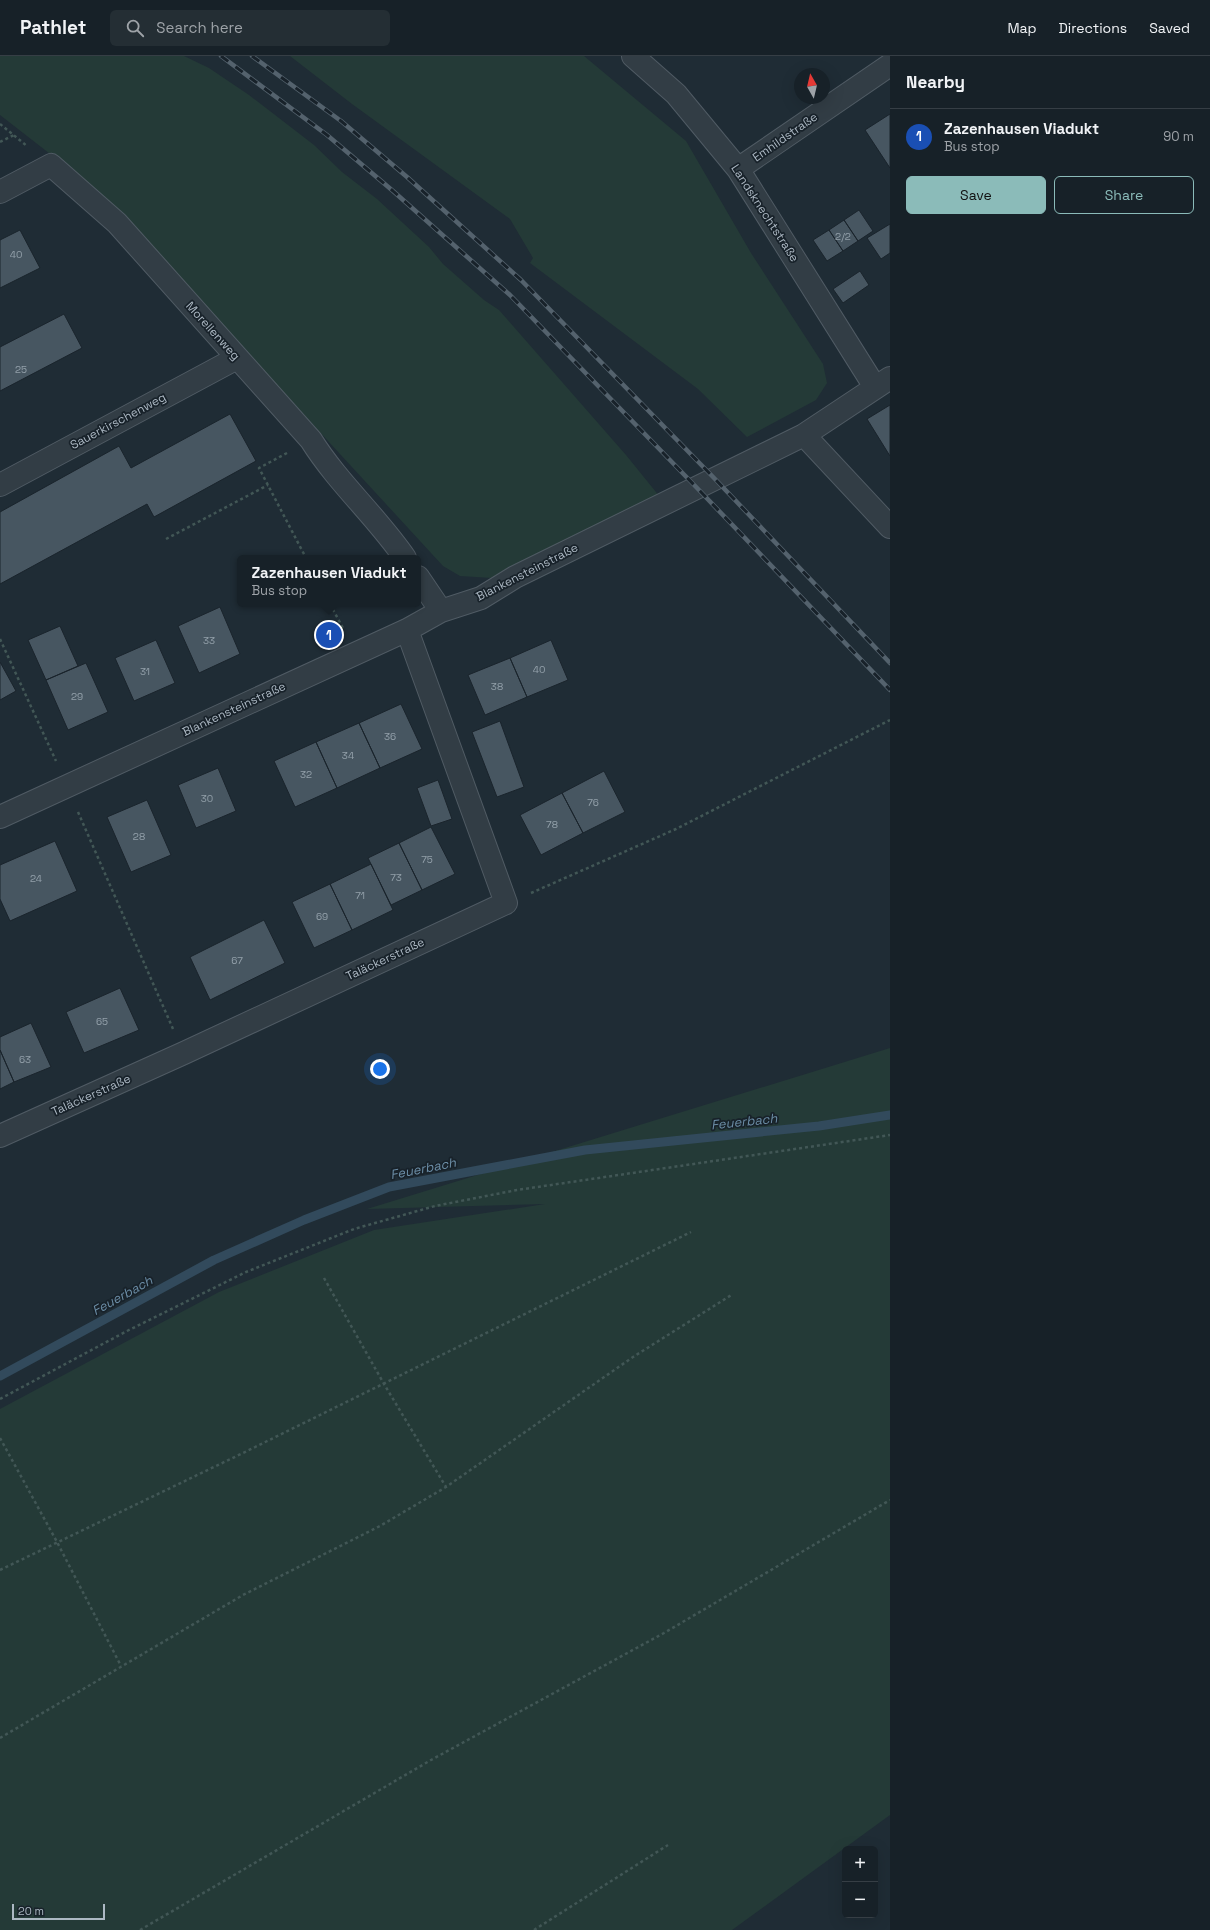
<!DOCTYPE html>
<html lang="en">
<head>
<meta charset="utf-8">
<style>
  body { margin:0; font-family:"Space Grotesk",sans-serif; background:#242e34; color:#f1f3f6 }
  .controls { position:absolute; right:12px; bottom:12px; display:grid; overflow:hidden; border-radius:6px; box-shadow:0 4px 16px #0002 }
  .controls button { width:36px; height:36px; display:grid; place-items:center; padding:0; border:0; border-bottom:1px solid #363e45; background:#172128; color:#f1f3f6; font:20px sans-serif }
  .compass { position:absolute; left:794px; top:12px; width:36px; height:36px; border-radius:50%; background:#172128; box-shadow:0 4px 16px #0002; rotate:352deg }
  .scale { position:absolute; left:12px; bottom:10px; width:93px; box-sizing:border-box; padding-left:4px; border:2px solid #acb8c3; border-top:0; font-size:11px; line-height:14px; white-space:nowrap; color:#acb8c3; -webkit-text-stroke:3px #18222a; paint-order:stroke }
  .you { position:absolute; left:380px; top:1013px; width:14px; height:14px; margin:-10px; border:3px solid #fff; border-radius:50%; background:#1a73e8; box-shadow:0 0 0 6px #1a73e833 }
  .badge { display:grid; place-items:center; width:26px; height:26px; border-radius:50%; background:#8bbbb9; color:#fff; font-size:13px; font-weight:700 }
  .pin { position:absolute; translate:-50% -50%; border:2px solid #fff; box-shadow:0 1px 4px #0006 }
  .popup { position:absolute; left:237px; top:499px; width:184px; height:52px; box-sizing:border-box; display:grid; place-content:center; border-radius:6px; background:#172128; filter:drop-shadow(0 1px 3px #0005); font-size:13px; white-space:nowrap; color:#9ea3a8 }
  .popup b { font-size:15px; color:#f1f3f6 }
  .popup::after { content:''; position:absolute; left:50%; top:100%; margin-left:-8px; border:8px solid transparent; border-top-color:#172128 }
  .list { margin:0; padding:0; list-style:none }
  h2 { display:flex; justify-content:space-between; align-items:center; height:52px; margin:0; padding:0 16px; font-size:17px }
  h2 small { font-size:13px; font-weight:400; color:#9ea3a8 }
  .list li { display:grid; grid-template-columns:26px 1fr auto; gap:12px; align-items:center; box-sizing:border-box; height:56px; padding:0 16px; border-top:1px solid #363e45 }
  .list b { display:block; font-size:15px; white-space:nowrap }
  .list p { margin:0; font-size:13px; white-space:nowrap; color:#9ea3a8 }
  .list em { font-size:13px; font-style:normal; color:#9ea3a8 }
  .actions { display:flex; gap:8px; padding:12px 16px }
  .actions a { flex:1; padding:9px 0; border:1px solid #8bbbb9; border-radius:6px; text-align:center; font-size:14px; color:#8bbbb9 }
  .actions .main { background:#8bbbb9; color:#111 }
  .icon { flex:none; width:22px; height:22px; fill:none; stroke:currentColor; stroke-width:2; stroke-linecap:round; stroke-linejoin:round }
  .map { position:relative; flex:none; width:890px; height:1874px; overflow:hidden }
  header { display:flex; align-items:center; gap:24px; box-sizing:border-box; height:56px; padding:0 20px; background:#172128; border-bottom:1px solid #363e45 }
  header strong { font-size:19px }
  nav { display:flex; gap:22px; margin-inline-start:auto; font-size:14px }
  .search { width:280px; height:36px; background:#242e34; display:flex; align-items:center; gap:10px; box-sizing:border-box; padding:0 14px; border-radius:6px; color:#9ea3a8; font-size:15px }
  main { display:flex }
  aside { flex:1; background:#172128 }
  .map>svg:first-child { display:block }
</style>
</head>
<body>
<header>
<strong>Pathlet</strong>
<div class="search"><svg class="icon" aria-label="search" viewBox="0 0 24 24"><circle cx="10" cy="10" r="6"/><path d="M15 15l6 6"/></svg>Search here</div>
<nav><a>Map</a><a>Directions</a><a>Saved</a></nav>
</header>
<main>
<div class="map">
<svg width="890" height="1874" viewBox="0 0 890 1874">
  <rect width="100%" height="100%" fill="#1f2c35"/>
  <path fill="#243a37" d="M0,0h184l25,12 40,27 65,50 28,27 35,27 52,48 14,17 41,36 15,10 127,145 34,42 -168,81 -32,-2 -17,-10 -344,-374 -99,-77z
    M290,0h294l102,85 65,112 72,111 4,19 -11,17 -69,37 -49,-48 -168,-126 3,-5 -23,-39 -158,-115z
    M890,992v767l-158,115h-732v-521l219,-117 155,-62 171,-26 -178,5z"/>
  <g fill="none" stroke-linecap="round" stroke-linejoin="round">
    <path stroke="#324a5c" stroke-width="9" d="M0,1320l214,-116 90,-40 85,-33 196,-37 234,-24 71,-11"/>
  </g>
  <path fill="#475661" stroke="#1a242c" d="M890,58v54l-25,-38z
    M859,154l14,21 -15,10 -14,-21z
    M844,164l14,21 -15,10 -14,-21z
    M890,168v29l-9,6 -14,-21z
    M20,174l20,38 -40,20v-48z
    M829,174l14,21 -16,10 -14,-21z
    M860,215l9,14 -26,18 -10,-14z
    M64,258l18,34 -82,43v-44z
    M890,349v51l-23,-37z
    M230,358l26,47 -102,56 -7,-13 -147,80v-72l119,-66 12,22z
    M220,551l20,47 -41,19 -21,-47z
    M60,570l18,40 -32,14 -18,-40z
    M156,584l19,43 -41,18 -19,-43z
    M551,584l17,40 -41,17 -17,-39z
    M510,602l17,39 -42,18 -17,-40z
    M0,606l16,29 -16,9z
    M86,607l22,49 -40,18 -22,-50z
    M401,648l21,45 -42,19 -21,-45z
    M500,665l24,66 -27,10 -25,-65z
    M359,667l21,45 -43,20 -21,-46z
    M316,686l21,46 -42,19 -21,-46z
    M218,712l18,43 -40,17 -18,-43z
    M604,715l21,41 -42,21 -21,-40z
    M438,724l14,39 -21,7 -14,-38z
    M562,737l21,40 -42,22 -21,-40z
    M147,744l24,55 -40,17 -24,-55z
    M431,771l24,47 -33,16 -23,-47z
    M55,785l22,50 -67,30 -10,-22v-34z
    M399,787l23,47 -31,15 -23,-47z
    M371,808l22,46 -41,20 -22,-46z
    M330,828l22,46 -38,18 -22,-46z
    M264,864l21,43 -75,37 -20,-43z
    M120,932l19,42 -55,23 -18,-41z
    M31,967l20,44 -37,15 -14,-32v-13z
    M0,994l14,32 -14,7z"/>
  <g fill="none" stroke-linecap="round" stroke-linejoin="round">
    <g stroke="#505b64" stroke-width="24">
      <path id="minor" d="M633,0l43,38 62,75 137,218
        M738,113l152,-104
        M0,136l51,-27 66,58 194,217c27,43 65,76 94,118
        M804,379l86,92
        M0,429l237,-127
        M418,521l23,34
        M0,761l407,-187 34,-19 40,-13 34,-21 289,-142 86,-57
        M0,1080l184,-83 322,-150 -99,-273"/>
    </g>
    <path stroke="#425756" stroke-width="2.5" stroke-dasharray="3 3" stroke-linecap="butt" d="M0,68l27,22
      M0,86l14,-7
      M287,397l-28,15 47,90
      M166,483l102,-54
      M330,548l14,26
      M0,583l56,122
      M78,756l95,217
      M531,837l145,-64 214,-109
      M324,1222l60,106 62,103
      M0,1343l127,-68 119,-59 108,-43 81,-23 82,-16 373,-55
      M0,1382l57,104 64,124
      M0,1514l243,-117 448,-221
      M0,1682l243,-143 137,-69 66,-39 187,-130 100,-63
      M140,1874l291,-170 233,-127 226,-133
      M534,1874l134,-85"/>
    <use href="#minor" stroke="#323d45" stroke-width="22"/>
    <g stroke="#54626d" stroke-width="4.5">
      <path id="rail" d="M221,0l106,79 66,56 117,104 189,195 191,200
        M252,0l89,65 66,56 114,103 194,199 175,184"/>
    </g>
    <use href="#rail" stroke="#18222a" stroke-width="3" stroke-dasharray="9" stroke-linecap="butt"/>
  </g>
  <g text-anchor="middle" stroke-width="3.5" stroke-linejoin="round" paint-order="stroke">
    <g font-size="10" fill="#93a0aa">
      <text x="843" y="184">2/2</text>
      <text x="16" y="202">40</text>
      <text x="21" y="317">25</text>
      <text x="209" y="588">33</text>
      <text x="539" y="617">40</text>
      <text x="145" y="619">31</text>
      <text x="497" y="634">38</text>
      <text x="77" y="644">29</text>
      <text x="390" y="684">36</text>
      <text x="348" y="703">34</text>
      <text x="306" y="722">32</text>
      <text x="207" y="746">30</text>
      <text x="593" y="750">76</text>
      <text x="552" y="772">78</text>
      <text x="139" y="784">28</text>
      <text x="427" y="807">75</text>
      <text x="396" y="825">73</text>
      <text x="36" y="826">24</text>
      <text x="360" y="843">71</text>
      <text x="322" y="864">69</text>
      <text x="237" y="908">67</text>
      <text x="102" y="969">65</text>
      <text x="25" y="1007">63</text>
    </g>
    <g font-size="12" fill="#acb8c3" stroke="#18222a">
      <text transform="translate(785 81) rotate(-35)" y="4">Emhildstraße</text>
      <text transform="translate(765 157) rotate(57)" y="4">Landsknechtstraße</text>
      <text transform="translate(213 275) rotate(48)" y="4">Morellenweg</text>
      <text transform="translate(118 365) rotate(-28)" y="4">Sauerkirschenweg</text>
      <text transform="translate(527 516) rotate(-27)" y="4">Blankensteinstraße</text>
      <text transform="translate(234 653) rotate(-25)" y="4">Blankensteinstraße</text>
      <text transform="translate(385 903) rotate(-25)" y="4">Taläckerstraße</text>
      <text transform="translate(91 1039) rotate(-24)" y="4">Taläckerstraße</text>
    </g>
    <g font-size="13" font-style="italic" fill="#6c8ea7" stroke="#18222a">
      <text transform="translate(744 1065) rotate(-6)" y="5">Feuerbach</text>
      <text transform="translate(423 1112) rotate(-11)" y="5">Feuerbach</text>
      <text transform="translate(122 1239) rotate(-29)" y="5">Feuerbach</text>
    </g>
  </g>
</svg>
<div class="controls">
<button>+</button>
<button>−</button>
</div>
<svg class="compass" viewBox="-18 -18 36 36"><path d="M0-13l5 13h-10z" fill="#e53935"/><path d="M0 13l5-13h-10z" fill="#9ea3a8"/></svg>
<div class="scale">20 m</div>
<div class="you"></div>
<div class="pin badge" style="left:329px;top:579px;background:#1a4fb4">1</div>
<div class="popup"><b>Zazenhausen Viadukt</b>Bus stop</div>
</div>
<aside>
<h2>Nearby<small></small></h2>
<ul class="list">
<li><span class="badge" style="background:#1a4fb4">1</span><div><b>Zazenhausen Viadukt</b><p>Bus stop</p></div><em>90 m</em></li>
</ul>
<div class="actions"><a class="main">Save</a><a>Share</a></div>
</aside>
</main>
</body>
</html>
